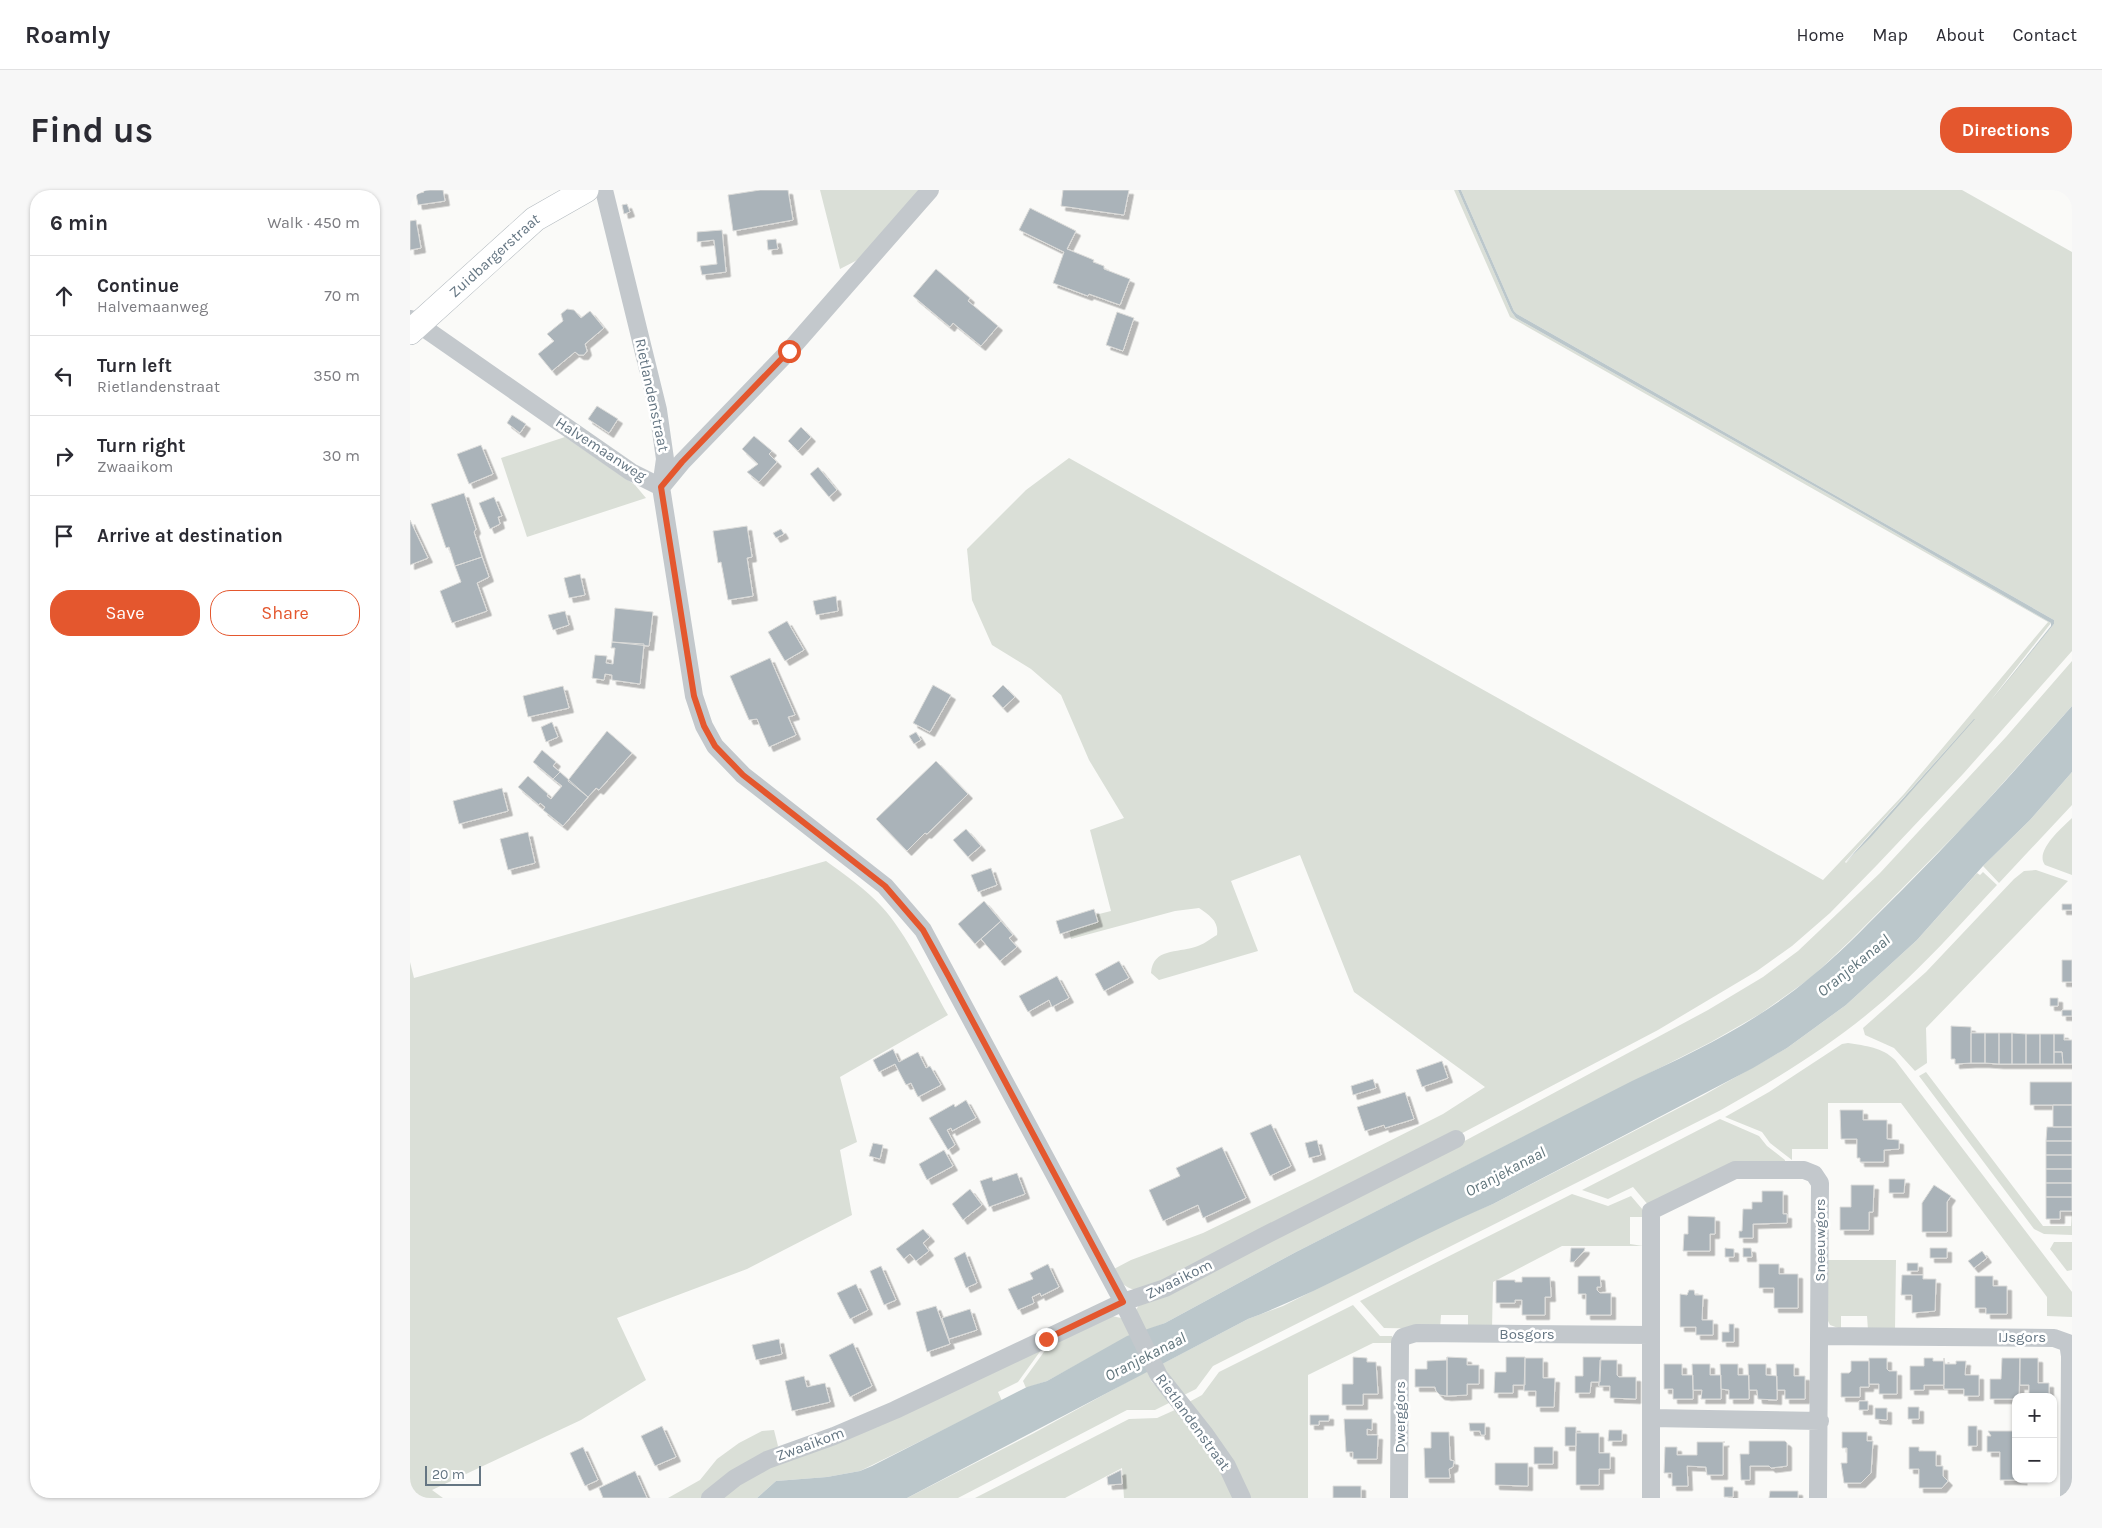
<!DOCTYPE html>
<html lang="en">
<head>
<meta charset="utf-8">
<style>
  body { margin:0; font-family:Karla,sans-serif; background:#f7f7f7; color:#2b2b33 }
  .controls { position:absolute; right:15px; bottom:15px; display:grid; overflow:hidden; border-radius:10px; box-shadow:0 1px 4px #0004 }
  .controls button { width:45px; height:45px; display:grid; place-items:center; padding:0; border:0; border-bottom:1px solid #e1e1e2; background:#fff; color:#2b2b33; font:25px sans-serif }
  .scale { position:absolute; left:15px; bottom:12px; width:56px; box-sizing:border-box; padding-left:5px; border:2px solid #657683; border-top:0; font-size:14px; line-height:18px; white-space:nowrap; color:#657683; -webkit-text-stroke:4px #fff; paint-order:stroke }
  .stop { position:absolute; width:15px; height:15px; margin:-11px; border:4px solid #e4572e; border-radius:50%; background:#fff }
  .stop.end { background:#e4572e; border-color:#fff; box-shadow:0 1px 5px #0008 }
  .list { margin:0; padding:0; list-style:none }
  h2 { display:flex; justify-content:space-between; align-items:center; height:65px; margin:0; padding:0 20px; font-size:21px }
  h2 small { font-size:16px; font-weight:400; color:#7c7c81 }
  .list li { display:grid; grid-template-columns:32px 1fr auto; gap:15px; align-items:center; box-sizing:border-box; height:80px; padding:0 20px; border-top:1px solid #e1e1e2 }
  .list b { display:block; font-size:19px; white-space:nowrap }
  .list p { margin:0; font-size:16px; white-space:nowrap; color:#7c7c81 }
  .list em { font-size:16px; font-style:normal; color:#7c7c81 }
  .actions { display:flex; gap:10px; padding:15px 20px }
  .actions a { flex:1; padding:11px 0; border:1px solid #e4572e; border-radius:20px; text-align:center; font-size:18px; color:#e4572e }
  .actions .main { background:#e4572e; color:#fff }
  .icon { flex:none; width:28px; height:28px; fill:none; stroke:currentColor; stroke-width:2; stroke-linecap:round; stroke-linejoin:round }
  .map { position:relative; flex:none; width:1662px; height:1308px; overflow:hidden; border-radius:20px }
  header { display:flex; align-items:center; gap:30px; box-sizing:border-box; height:70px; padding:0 25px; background:#fff; border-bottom:1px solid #e1e1e2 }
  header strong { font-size:24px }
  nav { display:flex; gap:28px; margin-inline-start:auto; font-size:18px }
  .intro { display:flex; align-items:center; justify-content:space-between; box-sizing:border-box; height:120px; padding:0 30px }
  h1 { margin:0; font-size:35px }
  .button { padding:12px 22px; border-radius:20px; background:#e4572e; color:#fff; font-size:18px; font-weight:700 }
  main { display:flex; gap:30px; padding:0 30px }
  aside { flex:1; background:#fff; border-radius:20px; box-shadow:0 1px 4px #0004 }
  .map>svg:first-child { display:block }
</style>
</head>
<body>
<header>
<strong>Roamly</strong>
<nav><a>Home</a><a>Map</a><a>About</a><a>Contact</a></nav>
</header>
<div class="intro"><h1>Find us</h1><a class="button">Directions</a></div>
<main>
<aside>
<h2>6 min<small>Walk · 450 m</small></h2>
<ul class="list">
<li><svg class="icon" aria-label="ahead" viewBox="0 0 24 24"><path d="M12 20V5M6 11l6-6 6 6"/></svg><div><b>Continue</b><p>Halvemaanweg</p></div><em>70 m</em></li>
<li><svg class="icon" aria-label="left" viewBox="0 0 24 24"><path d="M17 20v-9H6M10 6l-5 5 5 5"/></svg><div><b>Turn left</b><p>Rietlandenstraat</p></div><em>350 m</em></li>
<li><svg class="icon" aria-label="right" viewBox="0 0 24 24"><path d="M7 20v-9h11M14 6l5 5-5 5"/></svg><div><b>Turn right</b><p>Zwaaikom</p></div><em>30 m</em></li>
<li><svg class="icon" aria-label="arrive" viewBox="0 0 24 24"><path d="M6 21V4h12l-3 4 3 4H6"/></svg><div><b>Arrive at destination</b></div></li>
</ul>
<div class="actions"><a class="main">Save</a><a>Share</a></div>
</aside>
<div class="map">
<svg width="1662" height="1308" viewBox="0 0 1662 1308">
  <defs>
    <filter id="shadow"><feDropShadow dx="4.5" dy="4.5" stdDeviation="0" flood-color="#0004"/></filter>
  </defs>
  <rect width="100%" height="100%" fill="#fafaf8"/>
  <path fill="#dadfd7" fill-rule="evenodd" d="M410,0h105l-58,65 -27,14z
    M1044,0h4l53,121 5,7 321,181 214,124 -60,77 63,-76v-4l-537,-306 -3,-3 -53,-121h501l110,62v399l-109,123 -86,91 -47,48 -38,33 -35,25 -99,59 -224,118 -237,120 -61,22c-12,-2 -17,-10 -24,-20l19,-10 72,-27 109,-53 131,-66 42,-27 -131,-95 -54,-137 -69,26 27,70 -99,29 -8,-7c2,-25 26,-20 44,-26 8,-2 15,-8 22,-12 2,-14 -7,-19 -18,-27l-24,3 -104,28 -4,-17 44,-11 -21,-81 34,-12 -35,-58 -28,-65 -30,-26 -39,-24 -20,-45 -5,-51 59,-59 43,-32 754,422 81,-86 144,-172 -538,-305zM1565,528l-129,145 -1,-1z
    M155,247l70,48 11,13 -119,39 -26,-79z
    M1662,471v45l-105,117 -115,116 -40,38 -52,37 -49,28 -415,210 -131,71 -23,9 -6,-22 3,-5 320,-161 249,-134 55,-33 35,-26 82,-78 126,-136z
    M1662,582v33l-73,78 -16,-17 47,-46z
    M1662,628v57l-27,-10c-11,-14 18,-38 27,-47z
    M416,671c19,14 40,28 56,46 25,27 47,75 66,108l-108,62 17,65 -17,8 12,65 -105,54 -130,49 29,62 -65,40 -149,70 11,8h-33v-536l4,16z
    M1626,680l32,11 -142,147 1,35 -12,8 -21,-23 -29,-13 -2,-7 63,-56 88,-93 10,-8z
    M1573,682l14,13c-30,32 -60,66 -92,96 -54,52 -119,93 -184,129l-508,256 -17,23 -12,6 -24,-30 88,-46 35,-13 175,-88 35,-14 211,-109 83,-47 59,-43 71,-65 60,-67 3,2z
    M1438,853c18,3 34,4 47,17l177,232v25l-25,-1v-19l-146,-194h-73v46h-36v11l-22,-17 -8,-11 -37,-15 44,-25 73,-48z
    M1516,882l117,154h28l1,-15v24l-28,-1 -10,-5 -115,-153z
    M1310,929l39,17 8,10 18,14v2l-135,45 -17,-20 -25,12 -26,-9z
    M1162,1004l36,12 23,-10 12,14v7h-13v27l13,2h-81l-69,36 -1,47h-24v-14h-27l-1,14 -56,-1 -24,-27z
    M1644,1052h18v28l-5,1 -17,-22z
    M1416,1070h70l-1,70h-27l-1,-14h-26v13l-11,-4 -4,-8z
    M943,1115l27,31h12v7h-19l-65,32v123h-58l-61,-96 13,-7 17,-23z
    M702,1126l9,2 12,16 -86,47 -21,7 -3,-7 23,-32 5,-2 1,-5z
    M634,1156l-26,36 -20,10 4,9 -142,70 -33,6 -51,4 -19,17h-43l23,-19z
    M739,1180l2,11 20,21 -16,8h-28l-169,88h-51l127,-65z
    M767,1219l31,38 27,51h-111l-2,-30 -57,30h-90l154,-79 28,-1z
    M364,1240l4,16 -3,5 -55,32 -19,15h-33l32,-18 17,-21 22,-16 23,-12z"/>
  <path fill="#bbc7cb" d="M1048,0h3l53,121 3,3 537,306v4l-62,76 59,-74v-3l-214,-124 -321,-181 -5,-7z
    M1662,516v66l-42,48 -47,46 -66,74 -71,65 -59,43 -34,20 -260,136c-83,35 -161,83 -245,115l-341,179h-150l19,-17 51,-4 33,-6 12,-5 155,-79 20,-6 80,-45 38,-13 131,-71 336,-171c63,-29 127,-60 180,-105 26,-21 50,-46 74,-70 65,-64 126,-132 186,-200z
    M1564,529h1l-104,118 -26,26z"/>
  <path fill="#aab3b9" stroke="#dcdcda" filter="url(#shadow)" d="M13,0h20l2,11 -27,4 -2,-11 8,-2z
    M350,0h28l5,30 -60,11 -5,-36z
    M653,0h66l-5,25 -63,-9z
    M217,14l3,8 -6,2 -2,-9z
    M620,18l46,23 -9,18 27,11 -1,2 11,4v3l26,10 -10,26 -31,-11 -1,2 -35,-13 11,-31 -45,-22z
    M6,30l5,28 -11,2v-29z
    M312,40l4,42 -24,3 -2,-9 17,-2 -3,-24 -17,2v-10z
    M366,49l2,10 -10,1 -1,-10z
    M526,79l34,29 -2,3 30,25 -17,20 -28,-23 -3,4 -37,-31z
    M157,119l7,1 7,8 9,-7 14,17 -19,16 2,7 -3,4h-5l-4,-3 -23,19 -14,-17 16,-13 -7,-7 16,-13 -2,-7z
    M707,122l17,6 -11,33 -17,-6z
    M187,216l21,13 -9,14 -21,-14z
    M102,225l14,9 -6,9 -13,-10z
    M391,237l10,10 -13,14 -10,-10z
    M344,246l18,15 -3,3 8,8 -18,20 -12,-10 11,-8 -16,-15z
    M71,255l12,29 -24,10 -12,-30z
    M408,277l19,23 -8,7 -19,-23z
    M54,303l12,36 -2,3 8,25 -27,9 -6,-19 -3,1 -15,-44z
    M84,307l8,19 -4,1 2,7 -10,5 -11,-26z
    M0,330l18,38 -18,7z
    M337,336l5,31 -5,1 6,38 -25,4 -7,-38 -3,1 -5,-32z
    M371,339l3,5 -8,4 -3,-5z
    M72,367l7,20 -12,6 10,28 -35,12 -12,-32 21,-9 -6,-16z
    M170,384l5,21 -16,3 -5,-20z
    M426,406l2,15 -22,4 -3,-14z
    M205,418l38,4 -4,34 -37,-4z
    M155,421l4,14 -16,5 -5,-15z
    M377,431l17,29 -19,11 -17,-29z
    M202,452l32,2 -4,40 -28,-4v-5l-7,-1 -1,6 -12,-2 3,-23 12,1 -1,7 7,1 2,-16h-4z
    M360,468l25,57 -7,2 8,18 -27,12 -12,-28 -8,1 -19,-44z
    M523,495l18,10 -21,37 -17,-9z
    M593,495l12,12 -12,11 -11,-12z
    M153,496l6,22 -41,9 -5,-21z
    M142,532l6,15 -12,5 -5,-15z
    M197,541l25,22 -33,37 -3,-2 -8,9 -20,-16 1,-2z
    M506,542l5,8 -7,4 -5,-8z
    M132,560l14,12 -3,4 7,6 -7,7 -20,-17z
    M526,571l32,33 -41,40 -2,-1 -18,18 -31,-32z
    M150,582l28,25 -25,29 -20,-16 2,-3 -5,-4 -1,2 -21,-18 10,-11 20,18 -1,2 4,3 11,-13 -9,-7z
    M92,598l6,23 -49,13 -6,-23z
    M556,639l15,17 -13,11 -15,-17z
    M118,642l7,31 -27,7 -8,-31z
    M581,678l6,17 -19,7 -7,-17z
    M574,711l17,20 -26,23 -17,-20z
    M1652,714h10v6h-10z
    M684,719l4,13 -38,12 -4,-13z
    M590,730l13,15 -4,3 8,9 -17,14 -19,-22 20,-18z
    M1652,770h10v22h-10z
    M709,771l10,17 -25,13 -9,-17z
    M647,786l12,22 -17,9 -3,-7 -21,12 -9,-16z
    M1640,808h8v8h-8z
    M1652,820h10v6h-10z
    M1541,836l20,1v36l-16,1v-5h-4z
    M1561,843h14v30h-14z
    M1575,843h14v31l-14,-1z
    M1589,843h13v31h-13z
    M1602,843l14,1v30h-14z
    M1616,844h14v30h-14z
    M1630,844h14v30h-14z
    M1644,844h10v6h8v24h-9l-1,-12h-8z
    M483,859l6,13 19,-10 8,16 4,-2 11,19 -23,12 -7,-14 -5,2 -11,-21 -16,8 -6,-12z
    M1644,862h8l1,12h-9z
    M1032,871l6,17 -26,9 -6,-17z
    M963,889l3,9 -23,7 -2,-9z
    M1620,892h42v23h-42z
    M995,902l9,27 -29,9 -1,-3 -19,6 -8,-24z
    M556,910l10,18 -24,13 -1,-3 -4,2 8,15 -7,5 -19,-32 25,-14 1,3z
    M1643,915h19v22h-19z
    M1430,920h23v10h24v19l12,1v9l-15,1v12h-24v-4h-3v-19h-16z
    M861,934l20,42 -21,10 -20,-43z
    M1637,937h25v14h-26z
    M907,950l4,15 -12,3 -4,-15z
    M1636,951h26v14h-26z
    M463,953l10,2 -3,14 -11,-3z
    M812,957l24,51 -43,20 -5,-13 -35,16 -14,-31 31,-14 -4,-8z
    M534,960l9,16 -26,14 -8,-16z
    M1636,965h26v14h-26z
    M1636,979h26v14h-26z
    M607,983l8,21 -36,13 -9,-26 12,-4 1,4z
    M1479,989h16l-1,14h-15z
    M1636,993h26v14h-26z
    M1441,995h23l-1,27h-4v18h-29v-23h11z
    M1524,995l17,11 -4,6v30h-25v-29z
    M560,999l12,16 -19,15 -11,-16z
    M1352,1001h21v23h4v9l-34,1v14h-14v-7h3l1,-22h9v-7h10z
    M1636,1007h26v14h-12v8h-14z
    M1278,1026l27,1v17h-5v17h-27l1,-17h4z
    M513,1039l7,8 -7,6 6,8 -13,10 -6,-7 -6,5 -8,-10z
    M1161,1058h14l-1,3 -10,11h-4z
    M1315,1058l9,1v8h-9z
    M1333,1058h8l1,9h-9z
    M1520,1058h17v10h-17z
    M1572,1061l5,7 -13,10 -6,-7z
    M555,1062l12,31 -11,5 -12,-30z
    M1497,1073h11v8h-11z
    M638,1074l11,23 -18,9 -1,-3 -8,4 2,6 -16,7 -10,-21 25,-10 -3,-6z
    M1349,1074h20v10h19v34h-24v-20h-15z
    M471,1076l15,34 -12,5 -14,-34z
    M1492,1085h21v4h13l-1,32 -23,2v-18h-11z
    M1168,1086h22l1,11h-4v3l3,3h11v22h-25v-21h-8z
    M1565,1086h18v10h14v28h-21v-6h-11z
    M1112,1087h28l1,20h-6v18h-23v-15h-7v3h-19v-23h19v2h7z
    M446,1094l12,26 -18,9 -13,-26z
    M1279,1100h5l1,5h8l-1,25h11v15h-17v-8h-16v-33l7,1z
    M526,1116l14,38 -23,8 -11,-40z
    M560,1119l7,21 -28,9 -7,-21z
    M1319,1134h5v18h-12v-10h7z
    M369,1149l3,15 -26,6 -4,-15z
    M443,1153l19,43 -22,11 -21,-42z
    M943,1167l14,1v4h9l2,32h-15v11h-21v-21h11z
    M1037,1167l20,1v7h12v19h-12v11l-20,1z
    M1037,1167v39l-7,-1 -4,-4 -1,-4h-20v-18h12v-8l20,-1z
    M1096,1167h19v28h-12v8h-19l1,-21h11z
    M1173,1167h18l-1,25h-9l-1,11h-15v-17h8z
    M1115,1168h18v20h12l-1,29h-18v-16h-12z
    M1459,1168h18v11l2,2h8v23h-18v-10h-10z
    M1514,1168h9v3h11v-3v27h-20v5h-14v-24h14z
    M1534,1168l1,6h11v-3h10l-1,14h14v21h-15v-7h-20z
    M1592,1168h18l-1,39h-3v2h-26v-20h11z
    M1610,1168h18v25h11v14h-20v-12h-9z
    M1190,1170h17v15l2,2h17v22l-26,-1v-12h-11z
    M1441,1171h18v26h-9v10h-19v-24h8l2,-2z
    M1254,1174h18v11h11v24h-20v-10h-9z
    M1282,1174h18v11h11v24h-20l1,-9h-9z
    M1310,1174h18v11h11v24h-20v-9l-8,-1z
    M1338,1174h18v11l11,1v24l-19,-1 -1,-9h-8z
    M1366,1174h18v12h11v23h-20v-9h-8z
    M394,1186l3,11 18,-4 5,19 -38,9 -7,-30z
    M1449,1211h9v9h-9z
    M1498,1217h11v12h-11z
    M1465,1218h12v12l-12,-1z
    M900,1225h19v6h-10v4h-9z
    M934,1229h28v11l-5,-1v6h11l-1,24h-24v-7h-7z
    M1059,1233h16v12h-4l-1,-4h-10z
    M252,1236l14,31 -21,9 -14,-30z
    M1558,1236h9v20h-9z
    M1155,1237h11v19h-11z
    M1199,1240h13v11h-14z
    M1578,1241h25v13h3v35l7,1h-23v-28h-13v-16h4z
    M1021,1242h18l1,28 4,1 -1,6 -4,2 1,9h-25l-1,-30h7z
    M1432,1242h25v9h6l-2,32 -10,10h-17l-3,-20h6v-15h-5z
    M1166,1243h23v20h11v16h-11v16h-23z
    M1339,1251h36l2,2v23l-16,2 -2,-2h-19v14h-9l-1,-26h9z
    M1287,1252h28h-2v33h-16l-1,-8 -19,-1 1,20h-16v-13h-8l1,-26h12v8h20z
    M173,1257l15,33 -13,6 -15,-33z
    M1124,1257h19v17h-19z
    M1499,1257h10v4h17v15h7v10l5,5 -6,7h-23v-19h-10z
    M1085,1273h33v23l-33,-1z
    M711,1280l1,14 -14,1 -1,-8z
    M225,1281l12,27h-44l-4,-10z
    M923,1296h28v12h-28z
    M1314,1297h9v10h-9z
    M1360,1301h28v7h-29z"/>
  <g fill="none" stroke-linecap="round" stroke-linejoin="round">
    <g stroke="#b3babf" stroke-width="26">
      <g id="secondary">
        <path id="s1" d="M0,142l125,-113 51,-29"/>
      </g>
    </g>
    <path stroke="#c3c8cc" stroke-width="18" d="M194,0l54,220 7,49 -4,28 33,209 10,30 11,20 28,29 142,111 38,44 200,372 36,74 45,57 23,33 15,32
      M1,129l220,153 30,15
      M253,295l19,-23 107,-111 141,-161
      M1410,1146l234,2 14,5 2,13 -1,142
      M1241,1228l169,3
      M300,1308l25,-20 32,-18 67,-24 61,-26 228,-108 42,-14 97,-51 194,-98
      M989,1308l1,-156 3,-5 13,-4 235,2
      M1241,1308v-287l84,-41h69l10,4 6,9 -2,315"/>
    <use href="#secondary" stroke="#fff" stroke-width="25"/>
  </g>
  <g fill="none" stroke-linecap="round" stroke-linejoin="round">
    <path stroke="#e4572e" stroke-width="6" d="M379,161l-107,111 -21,25 33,209 10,30 11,20 28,29 142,111 38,44 26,47 174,325 -77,37"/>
  </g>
  <g text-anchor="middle" stroke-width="5" stroke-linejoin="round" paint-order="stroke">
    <g font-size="15" fill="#657683" stroke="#fff">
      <text dy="5" stroke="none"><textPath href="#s1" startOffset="114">Zuidbargerstraat</textPath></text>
      <text transform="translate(242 205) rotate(78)" y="5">Rietlandenstraat</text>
      <text transform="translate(191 259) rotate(33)" y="5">Halvemaanweg</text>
      <text transform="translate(1410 1050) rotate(-90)" y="5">Sneeuwgors</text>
      <text transform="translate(769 1089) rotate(-26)" y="5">Zwaaikom</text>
      <text x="1117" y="1149">Bosgors</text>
      <text x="1612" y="1152">IJsgors</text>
      <text transform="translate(990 1227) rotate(-90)" y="5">Dwerggors</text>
      <text transform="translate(783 1232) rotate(54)" y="5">Rietlandenstraat</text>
      <text transform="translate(400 1254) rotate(-20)" y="5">Zwaaikom</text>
    </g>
    <g font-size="16" font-style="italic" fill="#60757c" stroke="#fff">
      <text transform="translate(1443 775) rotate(-39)" y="6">Oranjekanaal</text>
      <text transform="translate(1095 981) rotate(-28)" y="6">Oranjekanaal</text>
      <text transform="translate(735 1166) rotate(-27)" y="6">Oranjekanaal</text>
    </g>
  </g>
</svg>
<div class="controls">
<button>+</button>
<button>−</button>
</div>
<div class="scale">20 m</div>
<div class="stop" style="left:379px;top:161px"></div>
<div class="stop end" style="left:636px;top:1149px"></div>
</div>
</main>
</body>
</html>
